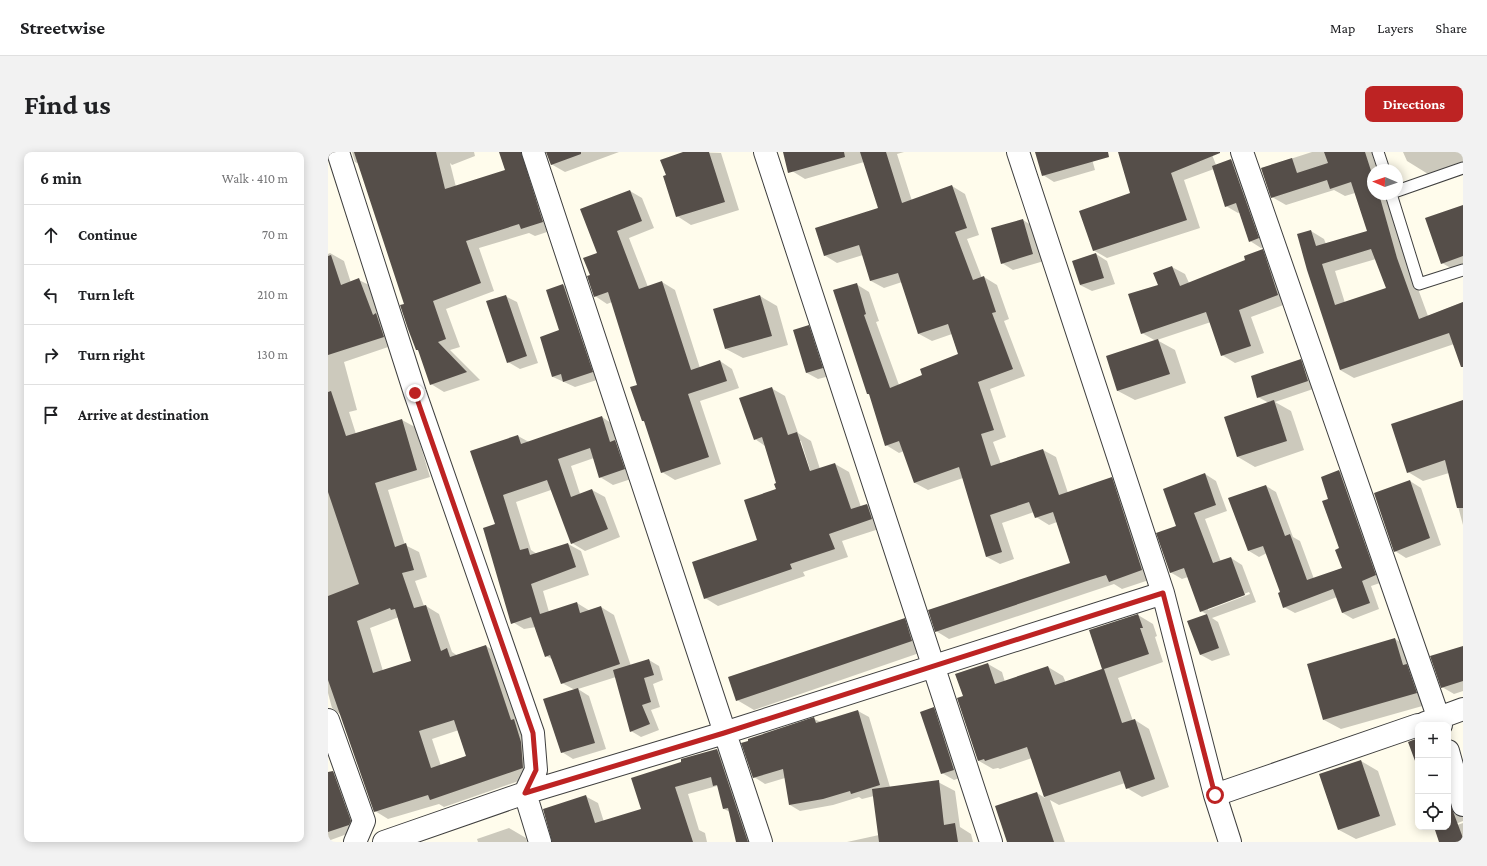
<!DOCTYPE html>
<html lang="en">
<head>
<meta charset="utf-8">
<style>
  body { margin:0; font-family:"Crimson Pro",serif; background:#f2f2f2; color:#202124 }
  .controls { position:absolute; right:12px; bottom:12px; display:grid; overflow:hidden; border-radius:8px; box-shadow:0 2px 10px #0003 }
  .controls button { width:36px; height:36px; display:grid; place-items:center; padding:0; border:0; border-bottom:1px solid #e0e0e0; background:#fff; color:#202124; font:20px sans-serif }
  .compass { position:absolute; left:1039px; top:12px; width:36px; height:36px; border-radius:50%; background:#fff; box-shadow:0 2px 10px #0003; rotate:272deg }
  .stop { position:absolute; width:12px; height:12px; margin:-9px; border:3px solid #bd2323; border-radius:50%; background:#fff }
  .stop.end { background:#bd2323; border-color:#fff; box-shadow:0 1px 4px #0008 }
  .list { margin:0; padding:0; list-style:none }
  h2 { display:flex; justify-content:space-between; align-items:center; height:52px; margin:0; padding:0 16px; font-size:17px }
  h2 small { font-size:13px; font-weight:400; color:#757577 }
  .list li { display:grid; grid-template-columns:26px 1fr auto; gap:12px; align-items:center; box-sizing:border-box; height:60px; padding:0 16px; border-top:1px solid #e0e0e0 }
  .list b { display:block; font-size:15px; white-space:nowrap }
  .list em { font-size:13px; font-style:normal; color:#757577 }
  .icon { flex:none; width:22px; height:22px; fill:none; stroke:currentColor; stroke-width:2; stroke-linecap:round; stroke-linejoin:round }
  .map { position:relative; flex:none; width:1135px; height:690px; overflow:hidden; border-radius:8px }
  header { display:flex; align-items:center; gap:24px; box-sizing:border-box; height:56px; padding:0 20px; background:#fff; border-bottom:1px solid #e0e0e0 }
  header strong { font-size:19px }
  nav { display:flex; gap:22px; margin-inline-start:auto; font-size:14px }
  .intro { display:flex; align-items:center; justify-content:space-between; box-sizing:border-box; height:96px; padding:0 24px }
  h1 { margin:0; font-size:28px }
  .button { padding:10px 18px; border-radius:8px; background:#bd2323; color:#fff; font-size:14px; font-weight:700 }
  main { display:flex; gap:24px; padding:0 24px }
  aside { flex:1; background:#fff; border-radius:8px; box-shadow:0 2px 10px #0003 }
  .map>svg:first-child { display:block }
</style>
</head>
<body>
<header>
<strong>Streetwise</strong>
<nav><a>Map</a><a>Layers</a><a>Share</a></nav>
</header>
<div class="intro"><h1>Find us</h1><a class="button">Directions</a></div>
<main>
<aside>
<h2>6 min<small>Walk · 410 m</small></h2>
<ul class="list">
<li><svg class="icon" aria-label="ahead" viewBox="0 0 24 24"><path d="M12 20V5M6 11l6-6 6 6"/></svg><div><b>Continue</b></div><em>70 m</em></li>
<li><svg class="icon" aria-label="left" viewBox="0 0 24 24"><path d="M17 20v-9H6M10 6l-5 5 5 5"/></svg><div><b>Turn left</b></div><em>210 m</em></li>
<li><svg class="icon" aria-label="right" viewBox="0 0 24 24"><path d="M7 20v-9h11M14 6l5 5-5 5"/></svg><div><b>Turn right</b></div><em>130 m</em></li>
<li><svg class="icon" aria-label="arrive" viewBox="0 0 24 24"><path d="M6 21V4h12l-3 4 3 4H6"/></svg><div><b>Arrive at destination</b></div></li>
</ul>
</aside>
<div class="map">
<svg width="1135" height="690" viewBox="0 0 1135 690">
  <rect width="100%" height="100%" fill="#fffcec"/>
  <path fill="#0003" fill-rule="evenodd" d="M24,0h122l1,4 -23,9 -2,-2 6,24 50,-16 -6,-19h37l19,77 -21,7 -6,-3 -50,15 15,43 -48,18 14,38 -10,3 30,30 -36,12 -13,-8 -12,-33 -2,-1 -11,-45 -47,-141 -4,-2z
    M219,0h72l-54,20 -14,-8z
    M358,0l35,1 18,57 -48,15 -14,-9 -10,-40z
    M459,0h117l-7,2 15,47 40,-15 13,8 14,41 -12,4 15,39 2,-1 13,8 12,34 -5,2 21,55 -35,13 16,48 -13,5 8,22 42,-14 13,7 12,36 44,-15 13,7 30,93 -33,11 -8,-5 -165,55 -13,-8 135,-68 -14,-41 -8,3 -13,-8 -2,-5 -32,11 12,36 -14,5 -13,-7 -24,-79 -35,12 -13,-7 -11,-32 -5,2 -13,-8 -16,-50 -2,-1 -12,-110 13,8 10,29 -3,1 23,63 24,-9 36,-21 -7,-21 -20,7 -13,-7 -17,-52 -18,6 -13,-7 -8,-26 -26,8 -13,-8 56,-46 -16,-47 -59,17 -13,-8z
    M708,0h54l5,18 -41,12 -11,-7z
    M791,0h92l5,13 15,-5 11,7 28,78 -9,3 -11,-7 -10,-29 -2,1 -12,-7 -12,-37 -30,11 16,48 -93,30 -14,-8 38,-56z
    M984,0h67l2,18h-8v24h16l21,73 18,49 35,-14v39l-109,37 -14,-8 -29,-139 13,8 2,5 42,-12 -13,-39 -10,3 -11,-6 -48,15 -14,-8 -10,-29zM1048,107l11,30 -42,14 -10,-32z
    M1075,0h60v10l-35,12 -21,-13z
    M302,39l12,7 12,30 -25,10 19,49 14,-5 13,8 25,78 20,-7 12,8 7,19 -39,13 21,63 -46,16 -13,-8 -17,-50 -2,-1 -5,-35 -26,-84 -5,2 -12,-8 -4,-20 7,-22z
    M1135,54v69l-21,-12z
    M695,68l11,7 10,34 -31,9 -11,-7z
    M935,99l13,7 15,44 -40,15 13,36 -29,10 -13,-8 -11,-33 -54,18 18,10 11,33 -51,17 -17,-9 -11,-34 49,-16 -14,-8 17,-47 13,-19 13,7 4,9 58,-22z
    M2,101l14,8 7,22 8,-3 14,7 24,57 -53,18 13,48 -8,2 7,22 46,-14 13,7 15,50 -42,13 17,55 14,7 8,25 -12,4 9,25h2l13,8 13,38 6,4 28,-10 13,8 37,121 -92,32 -5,-3 -51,15 -13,-8 -34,-96 -9,-7 -4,-15v-439zM71,465l13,44 -29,10 -13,-43zM131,578l8,26 -26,10 -9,-27z
    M768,102l11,7 8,23 -23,7 -12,-6z
    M235,133l11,6 29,87 -28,9 -22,-10 7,-46z
    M177,144l12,6 21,61 -18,6 -12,-7z
    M432,144l17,10 11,39 -45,13 -17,-9z
    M481,174l11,7 14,42 -16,4 -11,-6z
    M973,208l11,7 7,20 -44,15 16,9 13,39 -49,17 -17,-10 -13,-39 44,-15 -11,-6z
    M443,236l14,8 13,37 13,8 9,28 15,-5 14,8 12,35 6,-2 14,8 4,14 -43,14 6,16 -45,15 2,4 -87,30 -13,-8 53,-57 19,-51 1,-6 -13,-38 -10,-7zM471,289h2l11,35h-2z
    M1135,248v125l-14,-52 -26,8 -15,-9z
    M274,265l12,8 23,52 -24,8 -13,-8 -6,-19 -23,8 9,28 12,-4 13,7 15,40 -35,14 -13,-8 -21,-53 -35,12 15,48 6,4 31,-10 13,7 8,24 -46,16 6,21 28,-9 13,8 11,-4 13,8 17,51 18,-6 10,6 4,14 -10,4 7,23 -9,3 8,20 -18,7 -10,-6 -15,-54 -38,12 11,7 17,53 -33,10 -11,-7 13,-62 -13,-7 -8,-23 -8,-4 -10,-29 -12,2 -13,-8 -15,-96 -25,-73 47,-16 11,6z
    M1011,319l10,6 37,104 -15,5 8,23 -26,10 -10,-6 -6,-16 -42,16 -11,-6 -2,-15 -15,-39 -8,4 -10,-6 17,-65 10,6 17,45 7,4 14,38 29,-11 -13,-69z
    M877,322l11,7 11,30 -22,8 16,43 10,-4 11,7 14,37 -44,16 6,4 12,33 -18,6 -11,-6 -12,-33 19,-7 -7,-4 -13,-34 -6,2 -12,-7 7,-46zM921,440l1,2 -42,16v-2z
    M1082,329l11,7 20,57 -35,13 -11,-7z
    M810,463l15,9 4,12 -2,1 8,25 -45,16 15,43 2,-1 14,9 20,58 -27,10 -15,-9 -2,-5 -66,22 -9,-5 15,42h-57l29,-49 8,5 -13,-40 -32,11 -2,-1 -5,1 -14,-8 -15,-64 24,-33 14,8 3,10 43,-15 15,9 3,7 38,-13 -14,-40z
    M576,467l17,10 7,21 -174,60 -17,-10z
    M1067,487l17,10 21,54 -92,26 -17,-9z
    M1135,495v44l-9,3 -12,-7z
    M606,556l11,7 20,61 -11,4 -12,-7z
    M530,559l11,6 21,70 48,-5 17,9 5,36 11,7 2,8h-126l32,-7 -5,-39 -12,3 -3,-2 -26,8 -33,6 -10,-6 -5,-27 -20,6 -11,-7 60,-58 7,3z
    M389,598l13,8 28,84h-21l-7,-30 -6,-3 -5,-22 -2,-1 -29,8 11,36 6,3 2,9h-154l32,-46 13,7 6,19 38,-12z
    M1033,609l17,10 18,54 -40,14 -17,-9z
    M1120,612l15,49v8l-10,4 1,1 9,-3v19h-23l-5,-15h13z
    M5,620l9,5 16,53 -30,11v-68z
    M181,676l17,10 1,4h-49l-1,-3z"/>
  <path fill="#554e49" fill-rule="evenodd" d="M26,0h82l9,37 60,-19 -6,-18h22l22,70 -22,7 -2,-5 -53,17 15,42 -48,18 13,38 -8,3 29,30 -37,13 -12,-35h-2l-8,-21 -8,-24 4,-1z
    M218,0h35v2l-30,11z
    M355,0h26l16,50 -49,15 -13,-41 3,-1 -6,-15z
    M455,0h61l1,5 -57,16z
    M532,0h26l16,51 50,-18 15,43 -12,4 18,48 11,-4 12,36 -4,1 21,56 -35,13 16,48 -13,4 10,32 52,-17 16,46 53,-18 30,93 -33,12 -3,-7 -16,5 -155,52 -7,-22 142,-47 -17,-51 -18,6 -6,-16 -39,13 12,37 -16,5 -27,-90 -45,16 -15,-42 -14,5 -16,-52h-2l-34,-104 24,-7 9,31 -2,1 26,73 32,-13 -2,-6 38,-15 -10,-30 -30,10 -20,-61 -28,8 -11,-36 -35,11 -9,-28 63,-20z
    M707,0h73l1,5 -67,19z
    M790,0h102v1l-49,20 16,47 -94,31 -14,-40 51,-18z
    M996,0h41l8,25v17h6l18,64 22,61 44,-17v65h-2l-12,-34 -109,37 -33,-100 -10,-36 14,-4 5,16 51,-15 -16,-49 -21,7 -3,-9 -56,18 -10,-30 31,-10 5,15 31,-10zM1043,97l15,39 -51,17 -13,-41z
    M903,7l28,79 -10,4 -13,-39 -11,4 -13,-41z
    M302,38l12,31 -25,10 22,58 23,-8 29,89 29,-10 7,21 -39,13 21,63 -48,16 -17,-52h-2l-12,-34 7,-2 -29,-93 -14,5 -7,-21 3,-1 -7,-17 14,-5 -17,-44z
    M1135,53v51l-22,8 -16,-46z
    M695,67l10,35 -32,10 -10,-36z
    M935,97l15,46 -39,15 12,36 -30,10 -15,-44 -65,22 -13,-40 30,-9 -5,-12 19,-7 8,20 65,-26 -1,-4z
    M768,101l8,25 -24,7 -8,-24z
    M3,103l10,30 18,-7 14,37 3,-2 8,24 -56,18v-99z
    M235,132l30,88 -30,10 -2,-8 -9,3 -12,-40 19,-7 -13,-40z
    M178,143l21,61 -20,7 -21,-62z
    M432,143l12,41 -47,13 -12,-40z
    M481,173l14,43 -17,5 -13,-43z
    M830,187l12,35 -53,17 -11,-35z
    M973,207l7,22 -51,17 -6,-22z
    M444,235l16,48 9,-3 13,39 25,-8 16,46 16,-5 5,15 -43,15 6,15 -45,15 2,5 -88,30 -12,-37 65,-22 -13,-40 32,-11 -2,-5 2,-1 -14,-46 -8,3 -15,-42z
    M3,239l15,45 56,-17 15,51 -42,13 20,64 11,-4 8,27 -12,3 12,35 12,-3 15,46 6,-3 3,9 36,-12 25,75 3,-1 7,23 2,26 -93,32 -2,-5 -54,17 -46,-132v-84l31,-12 -31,-92v-100zM62,456l1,2 4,-1 16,52 -38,12 -16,-52zM126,568l12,36 -35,12 -12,-37z
    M946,248l13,41 -50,16 -13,-40z
    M1135,248v108h-6l-12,-48 -38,13 -16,-49z
    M274,264l8,26 5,-2 10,29 -26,9 -9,-30 -32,11 13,38 21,-8 16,40 -37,15 -24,-64 -44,15 17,55 8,-2 2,7 38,-12 8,24 -45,17 9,30 37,-12 3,11 21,-7 19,58 -59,20 -11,-29 -5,2 -14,-40 -20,7 -28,-96 12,-4 -25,-73 48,-16 3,9z
    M1011,318l37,105 -14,6 8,22 -28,10 -9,-24 -50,19 -5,-15 2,-1 -17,-46 -15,5 -20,-53 38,-13 19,51 5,-2 17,46 35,-12 -7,-18 4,-2 -17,-47 6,-2 -7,-22z
    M877,321l11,32 -22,8 19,50 18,-6 14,38 -45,17 -16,-44 -14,5 -14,-40 20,-7 -13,-37z
    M1082,328l20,58 -36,14 -20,-59z
    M810,462l5,14h-3l9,26 -45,15 18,54 13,-4 20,60 -29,10 -6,-18 -76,26 -17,-50 -42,14 -1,-2 -6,2 -21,-63 6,-2 -8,-22 33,-11 7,21 53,-18 7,19 47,-16 -13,-39z
    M879,462l12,34 -19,7 -13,-34z
    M577,466l7,23 -176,60 -8,-24z
    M1067,486l8,27 4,-1 10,29 -94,27 -16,-56z
    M1135,494v35l-22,7 -11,-32z
    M321,507l5,16 -10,3 7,24 -9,3 8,19 -20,8 -17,-62z
    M250,536l17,55 -34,10 -18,-54z
    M606,555l20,63 -13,4 -21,-62z
    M530,558l22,75 -29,9 -1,-3 -27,8 -34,6 -6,-36 -30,9 -12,-35 7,-2v-2l66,-22 2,6z
    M1090,586v31l-10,-27z
    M389,597l31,93h-12l-8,-34 -5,1 -6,-24 -4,1 -2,-9 -36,10 18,55h-141l-9,-33 43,-14 9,28 46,-14 -10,-31 50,-16v-3z
    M1033,608l19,56 -42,14 -19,-56z
    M5,619l18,50 -2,4 -21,7v-60z
    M611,628l5,45 11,-2 3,19h-79l-7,-53z
    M709,640l17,50h-47l-12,-36z
    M1120,646l15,40v4h-24l-5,-15h14z"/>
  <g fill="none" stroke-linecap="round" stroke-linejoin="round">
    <g stroke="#3f3f3f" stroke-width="13">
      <path id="lane" d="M1050,0l6,18
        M1069,39l66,-23
        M1063,42l28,90 44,-14"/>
    </g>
    <g stroke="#3f3f3f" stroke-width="24">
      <path id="street" d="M10,0l77,241 118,340 3,37 -11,23 15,49
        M205,0l228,690
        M437,0l226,690
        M690,0l145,441 52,202 15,47
        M914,0l199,573
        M0,568l36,101 -9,21
        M1097,571l38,-14
        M1120,599l15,54
        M887,643l203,-70
        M56,690l141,-49 199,-60 439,-140"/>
    </g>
    <use href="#lane" stroke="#fff" stroke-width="11"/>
    <use href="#street" stroke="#fff" stroke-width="22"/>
  </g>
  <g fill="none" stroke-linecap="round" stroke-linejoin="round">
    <path stroke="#bd2323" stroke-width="5" d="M87,241l118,340 3,37 -11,23 199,-60 439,-140 52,202"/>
  </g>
</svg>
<div class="controls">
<button>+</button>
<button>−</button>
<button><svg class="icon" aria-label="locate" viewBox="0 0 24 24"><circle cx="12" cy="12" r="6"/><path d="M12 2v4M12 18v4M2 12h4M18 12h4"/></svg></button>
</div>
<svg class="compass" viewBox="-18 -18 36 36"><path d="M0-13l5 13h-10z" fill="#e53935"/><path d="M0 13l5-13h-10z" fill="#757577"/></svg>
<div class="stop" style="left:887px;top:643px"></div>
<div class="stop end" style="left:87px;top:241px"></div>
</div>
</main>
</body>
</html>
